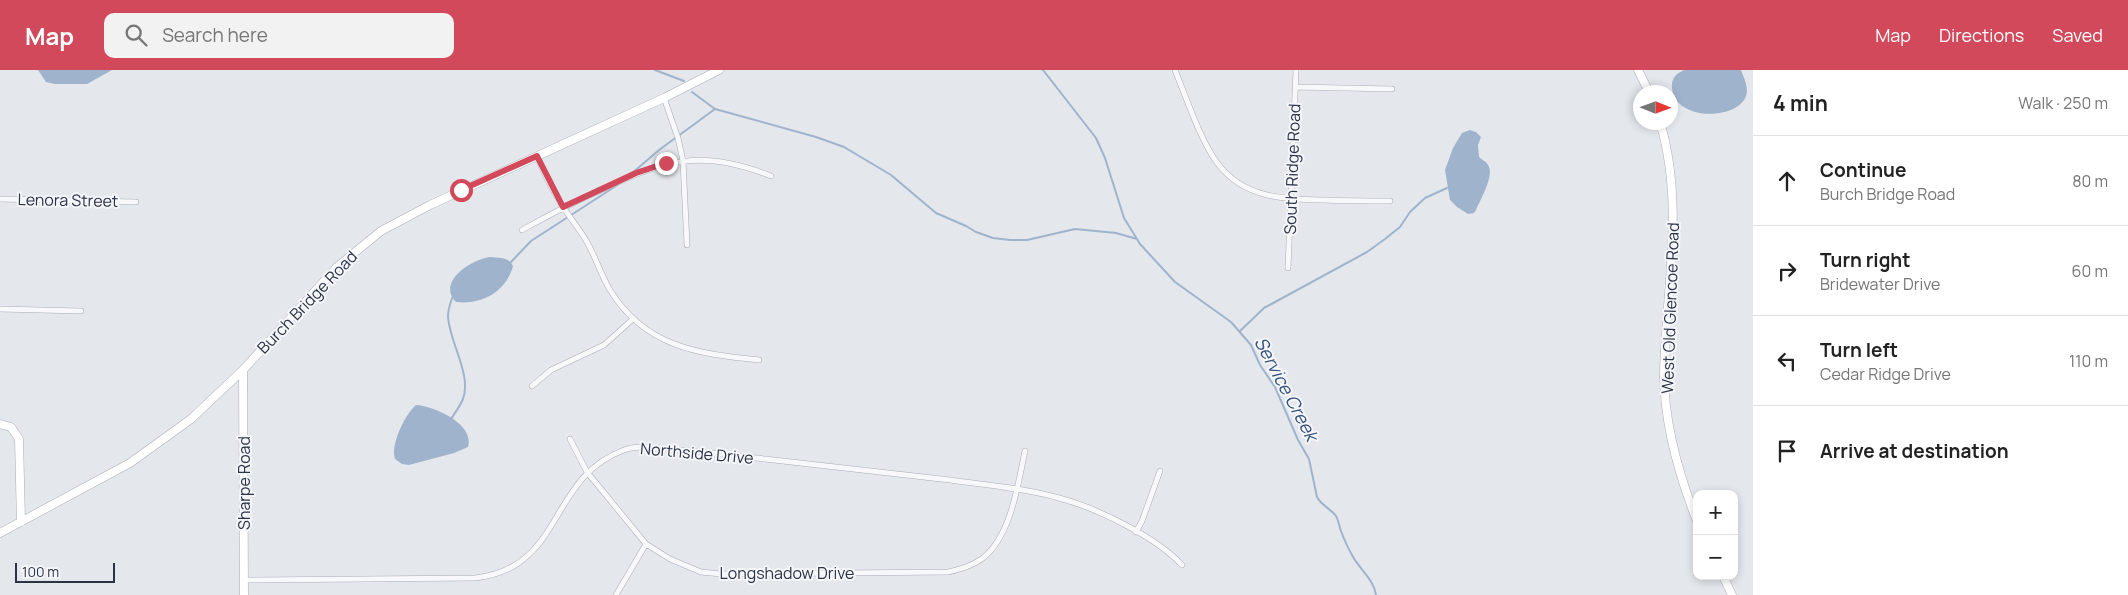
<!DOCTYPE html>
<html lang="en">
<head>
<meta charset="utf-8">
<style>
  body { margin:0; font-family:Manrope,sans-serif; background:#f2f2f2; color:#222 }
  .controls { position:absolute; right:15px; bottom:15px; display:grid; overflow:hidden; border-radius:10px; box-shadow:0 2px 8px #0003 }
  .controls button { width:45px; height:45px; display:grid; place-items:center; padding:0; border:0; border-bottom:1px solid #e0e0e0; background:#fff; color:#222; font:25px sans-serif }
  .compass { position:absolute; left:1633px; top:15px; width:45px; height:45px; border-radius:50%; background:#fff; box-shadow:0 2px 8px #0003; rotate:91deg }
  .scale { position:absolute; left:15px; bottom:12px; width:100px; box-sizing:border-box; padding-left:5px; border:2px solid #2b3445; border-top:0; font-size:14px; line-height:18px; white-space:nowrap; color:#2b3445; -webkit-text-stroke:4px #f4f6f9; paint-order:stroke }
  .stop { position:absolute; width:15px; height:15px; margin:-11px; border:4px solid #d1495b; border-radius:50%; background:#fff }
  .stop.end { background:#d1495b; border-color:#fff; box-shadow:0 1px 5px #0008 }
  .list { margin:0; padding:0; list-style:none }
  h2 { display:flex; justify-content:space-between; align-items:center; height:65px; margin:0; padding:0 20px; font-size:21px }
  h2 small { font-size:16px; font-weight:400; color:#767676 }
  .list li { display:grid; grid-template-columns:32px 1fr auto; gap:15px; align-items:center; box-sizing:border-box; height:90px; padding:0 20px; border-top:1px solid #e0e0e0 }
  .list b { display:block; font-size:19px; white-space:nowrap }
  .list p { margin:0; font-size:16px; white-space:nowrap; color:#767676 }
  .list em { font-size:16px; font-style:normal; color:#767676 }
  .icon { flex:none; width:28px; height:28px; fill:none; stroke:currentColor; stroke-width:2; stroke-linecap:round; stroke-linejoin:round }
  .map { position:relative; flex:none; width:1753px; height:525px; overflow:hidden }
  header { display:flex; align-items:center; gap:30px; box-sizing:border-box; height:70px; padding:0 25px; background:#d1495b; color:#fff }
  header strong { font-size:24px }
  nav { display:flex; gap:28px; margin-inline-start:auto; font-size:18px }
  .search { width:350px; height:45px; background:#f2f2f2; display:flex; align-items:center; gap:12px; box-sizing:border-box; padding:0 18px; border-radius:10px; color:#767676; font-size:19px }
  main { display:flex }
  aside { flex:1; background:#fff }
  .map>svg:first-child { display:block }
</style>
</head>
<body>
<header>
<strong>Map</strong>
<div class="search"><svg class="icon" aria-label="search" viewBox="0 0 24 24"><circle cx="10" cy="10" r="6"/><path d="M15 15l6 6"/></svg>Search here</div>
<nav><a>Map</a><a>Directions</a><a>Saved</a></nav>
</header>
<main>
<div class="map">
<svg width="1753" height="525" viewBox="0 0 1753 525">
  <rect width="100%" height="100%" fill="#e4e7ec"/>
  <path fill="#9fb4cc" d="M38,0h74l-25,14h-32l-9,-2z
    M1684,0h57c3,8 8,18 5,26 -8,24 -71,26 -74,-8 -1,-10 4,-14 12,-18z
    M1470,60l6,2 5,5 -3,8 1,12c3,3 7,4 9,8 7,10 -8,35 -12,45l-2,3 -6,1 -11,-7 -7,-7 -5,-30 8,-22 9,-15z
    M490,187c10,1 19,0 23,9 -7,26 -31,39 -57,36 -20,-20 16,-43 34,-45z
    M416,335c18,1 59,19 52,42l-14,6 -45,12 -7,-1 -7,-5c-5,-13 10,-45 21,-54z"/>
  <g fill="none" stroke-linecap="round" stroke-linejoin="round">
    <path stroke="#9fb4cc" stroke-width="2" d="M655,0l29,11
      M1043,0l53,68 9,20 19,60 16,26 35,38 56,40 20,23 9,20 15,22 23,53 11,19 8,38c4,8 14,12 19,19 3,5 3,10 5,15 3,8 7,17 11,24 7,14 22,24 24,40
      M692,22l23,17 101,28 28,10 47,28 45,38 30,13 10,6 17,6 17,2h17l48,-11 41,4 21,6
      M630,105l29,-25 56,-41
      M510,193l21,-22 88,-57
      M1240,261l24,-23 103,-56 18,-13 15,-12 10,-15 15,-14 22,-10
      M451,349c4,-6 9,-13 12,-20 9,-25 -14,-57 -15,-83 0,-6 2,-12 4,-18"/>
    <g stroke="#a9aeb7" stroke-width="6">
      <path id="street" d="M1175,0c11,27 26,72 43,94 27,35 66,35 107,36 22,1 43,1 65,1
        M1295,17l97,2
        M664,28l14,40 5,23 4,84
        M537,86c7,18 16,35 26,51 8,12 17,23 24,35 9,16 14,33 23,48 35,57 88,64 149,70
        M0,129l136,3
        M522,160c27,-15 54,-29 81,-41 64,-30 99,-40 168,-13
        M1288,198l8,-198
        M0,239l81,2
        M532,316l19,-16 53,-25 29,-26
        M570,369l17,33 59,72 24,15 31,13 20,2 227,-2c13,-3 24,-6 35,-14 28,-22 35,-74 42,-107
        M1136,462l6,-11 18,-50
        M244,510l231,-2c90,-10 72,-100 149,-128 12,-5 26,-2 39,-1 34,2 68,6 102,10 62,7 123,14 185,21 36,5 73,8 109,18 38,10 97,39 123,67
        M616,525l30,-51"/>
    </g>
    <g stroke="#a9aeb7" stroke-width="9">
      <path id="secondary" d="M1638,0l11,22
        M1660,52c25,83 6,167 4,251 0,51 14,100 33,148
        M243,300l1,225
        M0,354l11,3 8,12 2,83
        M0,463l130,-70 61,-44 52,-49 94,-103 44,-36 49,-26 234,-107 55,-28
        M1723,506l9,19"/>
    </g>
    <use href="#street" stroke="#f7f8fa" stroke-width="5"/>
    <use href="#secondary" stroke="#fff" stroke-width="8"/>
  </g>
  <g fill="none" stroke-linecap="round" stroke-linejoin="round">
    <path stroke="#d1495b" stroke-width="6" d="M461,120l76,-34 26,51 73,-34 30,-10"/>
  </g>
  <g text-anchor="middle" stroke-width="4" stroke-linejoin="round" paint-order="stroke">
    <g font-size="16" fill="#2b3445" stroke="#f4f6f9">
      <text transform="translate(1292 99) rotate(-88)" y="6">South Ridge Road</text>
      <text transform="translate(68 130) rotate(1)" y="6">Lenora Street</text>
      <text transform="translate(307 232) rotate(-46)" y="6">Burch Bridge Road</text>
      <text transform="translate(1670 238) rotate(-88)" y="6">West Old Glencoe Road</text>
      <text transform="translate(697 383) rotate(5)" y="6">Northside Drive</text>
      <text transform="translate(244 413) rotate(-90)" y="6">Sharpe Road</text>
      <text x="787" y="509">Longshadow Drive</text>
    </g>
    <g font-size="18" font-style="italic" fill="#34527a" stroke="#f4f6f9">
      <text transform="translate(1286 319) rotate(62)" y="6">Service Creek</text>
    </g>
  </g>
</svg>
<div class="controls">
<button>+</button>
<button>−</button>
</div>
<svg class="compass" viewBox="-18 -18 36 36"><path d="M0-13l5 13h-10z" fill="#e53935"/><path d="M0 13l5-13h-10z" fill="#767676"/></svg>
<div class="scale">100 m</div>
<div class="stop" style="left:461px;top:120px"></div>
<div class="stop end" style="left:666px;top:93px"></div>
</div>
<aside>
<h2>4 min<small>Walk · 250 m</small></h2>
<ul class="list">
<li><svg class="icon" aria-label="ahead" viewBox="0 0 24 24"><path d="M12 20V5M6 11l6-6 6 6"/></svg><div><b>Continue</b><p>Burch Bridge Road</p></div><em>80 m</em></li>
<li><svg class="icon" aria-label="right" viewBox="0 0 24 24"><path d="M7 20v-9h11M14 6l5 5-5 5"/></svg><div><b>Turn right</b><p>Bridewater Drive</p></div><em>60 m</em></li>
<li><svg class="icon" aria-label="left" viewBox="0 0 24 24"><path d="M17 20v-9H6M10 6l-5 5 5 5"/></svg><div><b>Turn left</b><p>Cedar Ridge Drive</p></div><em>110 m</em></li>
<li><svg class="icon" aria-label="arrive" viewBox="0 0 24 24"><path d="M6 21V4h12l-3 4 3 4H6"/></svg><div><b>Arrive at destination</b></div></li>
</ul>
</aside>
</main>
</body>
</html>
